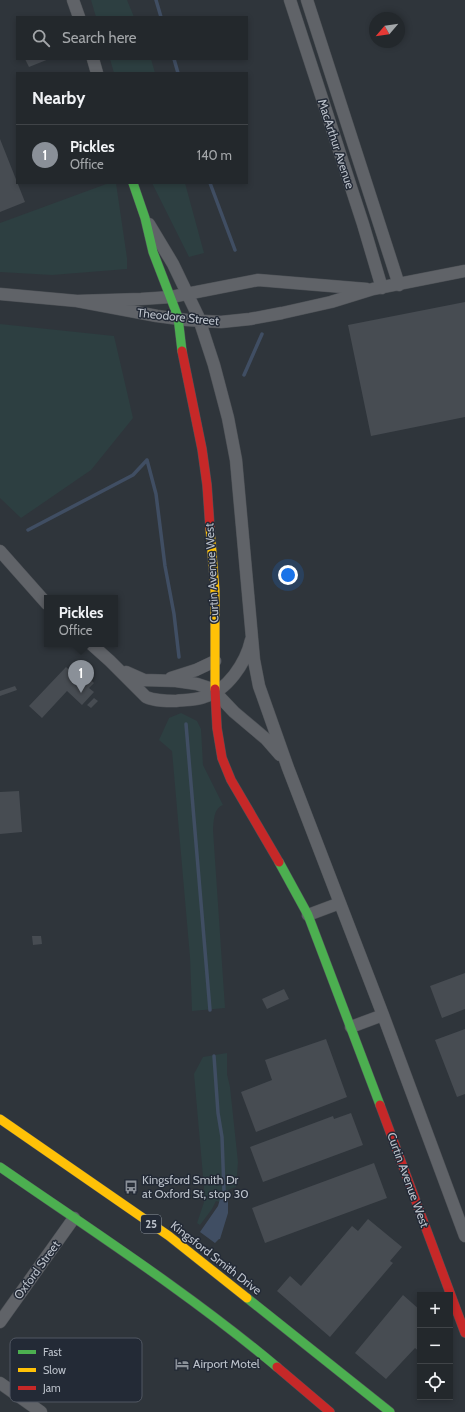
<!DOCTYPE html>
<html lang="en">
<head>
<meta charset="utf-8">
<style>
  body { margin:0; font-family:Cabin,sans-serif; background:#2f3438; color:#f1f3f6 }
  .controls { position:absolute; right:12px; bottom:12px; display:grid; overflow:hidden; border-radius:0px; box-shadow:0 2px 6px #0003 }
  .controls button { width:36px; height:36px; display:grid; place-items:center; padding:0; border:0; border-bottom:1px solid #404448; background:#23282c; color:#f1f3f6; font:20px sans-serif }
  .compass { position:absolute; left:369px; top:12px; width:36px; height:36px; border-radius:50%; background:#23282c; box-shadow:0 2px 6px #0003; rotate:241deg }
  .you { position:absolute; left:288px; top:575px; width:14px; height:14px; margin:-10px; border:3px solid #fff; border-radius:50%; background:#1a73e8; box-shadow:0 0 0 6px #1a73e833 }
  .badge { display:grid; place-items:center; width:26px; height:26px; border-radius:50%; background:#8a9098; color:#fff; font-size:13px; font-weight:700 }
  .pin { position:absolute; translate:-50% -33px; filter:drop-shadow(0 1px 2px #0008) }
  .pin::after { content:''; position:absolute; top:21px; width:14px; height:12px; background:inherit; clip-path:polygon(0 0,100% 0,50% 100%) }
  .popup { position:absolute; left:44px; top:595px; width:74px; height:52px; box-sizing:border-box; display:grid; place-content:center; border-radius:0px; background:#23282c; filter:drop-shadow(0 1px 3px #0005); font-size:13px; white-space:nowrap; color:#a3a6a9 }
  .popup b { font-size:15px; color:#f1f3f6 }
  .popup::after { content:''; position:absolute; left:50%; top:100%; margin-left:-8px; border:8px solid transparent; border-top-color:#23282c }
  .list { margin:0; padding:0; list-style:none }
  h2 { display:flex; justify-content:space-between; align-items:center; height:52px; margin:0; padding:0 16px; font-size:17px }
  h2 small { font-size:13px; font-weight:400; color:#a3a6a9 }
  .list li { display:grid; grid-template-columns:26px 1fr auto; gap:12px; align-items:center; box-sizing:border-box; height:60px; padding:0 16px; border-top:1px solid #404448 }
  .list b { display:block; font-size:15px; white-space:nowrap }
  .list p { margin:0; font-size:13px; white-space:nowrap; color:#a3a6a9 }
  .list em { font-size:13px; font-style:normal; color:#a3a6a9 }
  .icon { flex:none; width:22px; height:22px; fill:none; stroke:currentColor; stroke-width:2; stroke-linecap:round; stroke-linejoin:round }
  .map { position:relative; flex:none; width:465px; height:1412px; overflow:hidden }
  .search { position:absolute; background:#23282c; box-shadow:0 2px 6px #0003; left:16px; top:16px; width:232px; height:44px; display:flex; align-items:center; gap:10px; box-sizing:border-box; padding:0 14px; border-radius:0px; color:#a3a6a9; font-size:15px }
  .panel { position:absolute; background:#23282c; box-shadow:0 2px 6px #0003; left:16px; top:72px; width:232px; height:112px; border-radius:0px }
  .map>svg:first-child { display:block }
</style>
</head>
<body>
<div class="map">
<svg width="465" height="1412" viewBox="0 0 465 1412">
  <rect width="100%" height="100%" fill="#2f353b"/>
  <path fill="#2d3f41" d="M91,0h36l7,17h-38z
    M110,59h41l4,14h-41z
    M109,183h7l11,75v11l-75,6 -52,-3v-49z
    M152,183h33l19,70 -15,4z
    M0,324l114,12 19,82 -42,52 -70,48 -21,-20z
    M181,713l16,8 4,8 2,36 20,40c-10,4 -9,16 -10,25l12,178 -33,3 -2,-54 -18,-206 -13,-11 10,-22z
    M227,1053v21l3,13 8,75 -2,25 -14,5 -2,10 -4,-1 -4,8 -12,16 -3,-2 8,-24 -11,-125 9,-17z"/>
  <path fill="#404e63" d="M228,1190v23l-8,26h-1l-4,4 -15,-11 18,-26 4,-14z"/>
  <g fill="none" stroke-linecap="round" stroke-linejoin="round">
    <path stroke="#404e63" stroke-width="3.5" d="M156,0l5,17
      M174,59l4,14
      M210,183l25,67
      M244,375l18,-41
      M147,460l9,34 9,72 9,48 5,43
      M28,530l105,-55 14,-15
      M186,724l24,286
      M214,1056l4,57 4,24 2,54"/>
  </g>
  <path fill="#474c52" d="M25,59h24l-20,8z
    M0,139l25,63 -25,10z
    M465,302v115l-94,19 -23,-111z
    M66,667l8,7 5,-5 15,14 -5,5 5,4 -12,13 -15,-14 -25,27 -13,-12z
    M15,686l2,4 -17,6v-5z
    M94,698l4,3 -7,7 -4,-3z
    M19,791l3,41 -22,2v-42z
    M32,936h9l1,8 -9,1z
    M465,973v36l-23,9 -12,-32z
    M284,989l5,10 -22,10 -5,-10z
    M465,1029v65l-8,3 -22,-57z
    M326,1039l21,58 -91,35 -15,-40 31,-12 -7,-20z
    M351,1113l12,32 -100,37 -13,-35 83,-31 1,3z
    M374,1163l13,35 -122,45 -13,-35z
    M368,1219l34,28 -12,14 3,2 -63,74 -53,-46 13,-15 11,10 51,-60 6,5z
    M403,1295l17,15v42l-5,-4 -29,31 -31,-26z"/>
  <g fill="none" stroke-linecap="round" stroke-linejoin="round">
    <g stroke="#4d5156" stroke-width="13">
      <path id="street" d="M73,0l6,17
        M290,0l73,224 19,64
        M307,0l92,285
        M93,59l4,14
        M149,224l24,40 25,52 16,49 14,53 8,42 18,200 5,26 29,82 95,247 82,221
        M0,294l77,7 64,-2 30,-2 87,-17 109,9
        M77,301l80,15 30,4 34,2 29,-3 32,-6 49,-11 42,-13 92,-18
        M0,551l47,53
        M91,644l19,17 36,36c9,4 20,4 30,4 9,-1 19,-1 28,-4 23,-6 42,-34 47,-57
        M126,672l18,8 32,1 21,3 12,4 6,4 19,20 32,27 14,16
        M171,678l25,-8 19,-9
        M308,915l32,-12
        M351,1027l32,-12
        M0,1322l74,-104
        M0,1383l41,29"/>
    </g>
    <g stroke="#4d5156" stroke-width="10">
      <path id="fast" d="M133,183l12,35 8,34 25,65 4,34
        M279,862l29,53 72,190
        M0,1167c94,65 190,127 277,200
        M247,1298l143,114"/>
    </g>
    <g stroke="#4d5156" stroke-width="10">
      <path id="slow" d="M210,528l5,62v99
        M0,1119l169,117 78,62"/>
    </g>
    <g stroke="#4d5156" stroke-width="10">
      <path id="jam" d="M182,351l20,98 5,36 3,43
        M215,689l2,39 5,30 9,22 48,82
        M380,1105l85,228
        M277,1367l53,45"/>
    </g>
    <use href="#street" stroke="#606368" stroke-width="12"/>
    <use href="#fast" stroke="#4caf50" stroke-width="9"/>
    <use href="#slow" stroke="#ffc107" stroke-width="9"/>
    <use href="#jam" stroke="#c62828" stroke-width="9"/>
  </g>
  <defs>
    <g id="bus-bare" transform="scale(1.08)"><path d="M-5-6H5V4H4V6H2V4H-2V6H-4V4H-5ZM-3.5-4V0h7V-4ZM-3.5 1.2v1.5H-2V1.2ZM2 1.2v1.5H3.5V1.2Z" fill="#8a9098" stroke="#232a36" stroke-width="2.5" paint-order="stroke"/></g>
    <g id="hotel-bare" transform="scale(1.08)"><path d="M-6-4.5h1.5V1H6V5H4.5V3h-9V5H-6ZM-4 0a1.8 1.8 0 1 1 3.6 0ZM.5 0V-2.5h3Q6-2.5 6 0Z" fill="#8a9098" stroke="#232a36" stroke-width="2.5" paint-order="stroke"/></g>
  </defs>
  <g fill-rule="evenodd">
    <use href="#bus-bare" x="131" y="1187"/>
    <use href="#hotel-bare" x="182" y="1364"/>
  </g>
  <g text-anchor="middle" stroke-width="3" stroke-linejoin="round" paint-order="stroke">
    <rect fill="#232a36" stroke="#8d949e" stroke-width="1" x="141" y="1215" width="20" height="18" rx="3"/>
    <g font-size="11" font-weight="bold" fill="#bbc1ca">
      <text x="151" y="1228">25</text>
    </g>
    <g font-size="12" fill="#bbc1ca" stroke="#232a36">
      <text transform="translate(336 144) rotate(72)" y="4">MacArthur Avenue</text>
      <text transform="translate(178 317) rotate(6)" y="4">Theodore Street</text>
      <text transform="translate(212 573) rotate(-93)" y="4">Curtin Avenue West</text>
      <text transform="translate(408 1180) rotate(70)" y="4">Curtin Avenue West</text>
      <text transform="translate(216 1258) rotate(38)" y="4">Kingsford Smith Drive</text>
      <text transform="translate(37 1270) rotate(-54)" y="4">Oxford Street</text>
    </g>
    <g font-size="12" fill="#bbc1ca" stroke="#232a36" text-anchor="start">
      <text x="142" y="1184">Kingsford Smith Dr<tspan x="142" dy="14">at Oxford St, stop 30</tspan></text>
      <text x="193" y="1368">Airport Motel</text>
    </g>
  </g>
  <rect x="10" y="1338" width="132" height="64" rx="6" fill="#232a36" stroke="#515762" stroke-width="1"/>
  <rect x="18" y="1350" width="18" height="4" fill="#4caf50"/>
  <rect x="18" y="1368" width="18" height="4" fill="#ffc107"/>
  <rect x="18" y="1386" width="18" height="4" fill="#c62828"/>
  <g font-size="11" fill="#bbc1ca">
    <text x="43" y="1356">Fast</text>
    <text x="43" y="1374">Slow</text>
    <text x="43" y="1392">Jam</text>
  </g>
</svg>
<div class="controls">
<button>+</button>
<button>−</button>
<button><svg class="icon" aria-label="locate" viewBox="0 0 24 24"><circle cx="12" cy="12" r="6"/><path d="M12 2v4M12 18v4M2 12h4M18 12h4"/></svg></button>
</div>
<svg class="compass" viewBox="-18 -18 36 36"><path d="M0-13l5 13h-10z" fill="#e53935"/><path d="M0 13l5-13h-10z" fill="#a3a6a9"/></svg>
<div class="you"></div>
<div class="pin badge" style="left:81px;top:693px">1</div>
<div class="popup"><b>Pickles</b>Office</div>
<div class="search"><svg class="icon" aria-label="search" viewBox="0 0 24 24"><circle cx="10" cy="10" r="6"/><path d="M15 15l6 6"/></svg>Search here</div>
<section class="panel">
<h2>Nearby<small></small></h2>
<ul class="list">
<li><span class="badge">1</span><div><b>Pickles</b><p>Office</p></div><em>140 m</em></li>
</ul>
</section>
</div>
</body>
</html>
